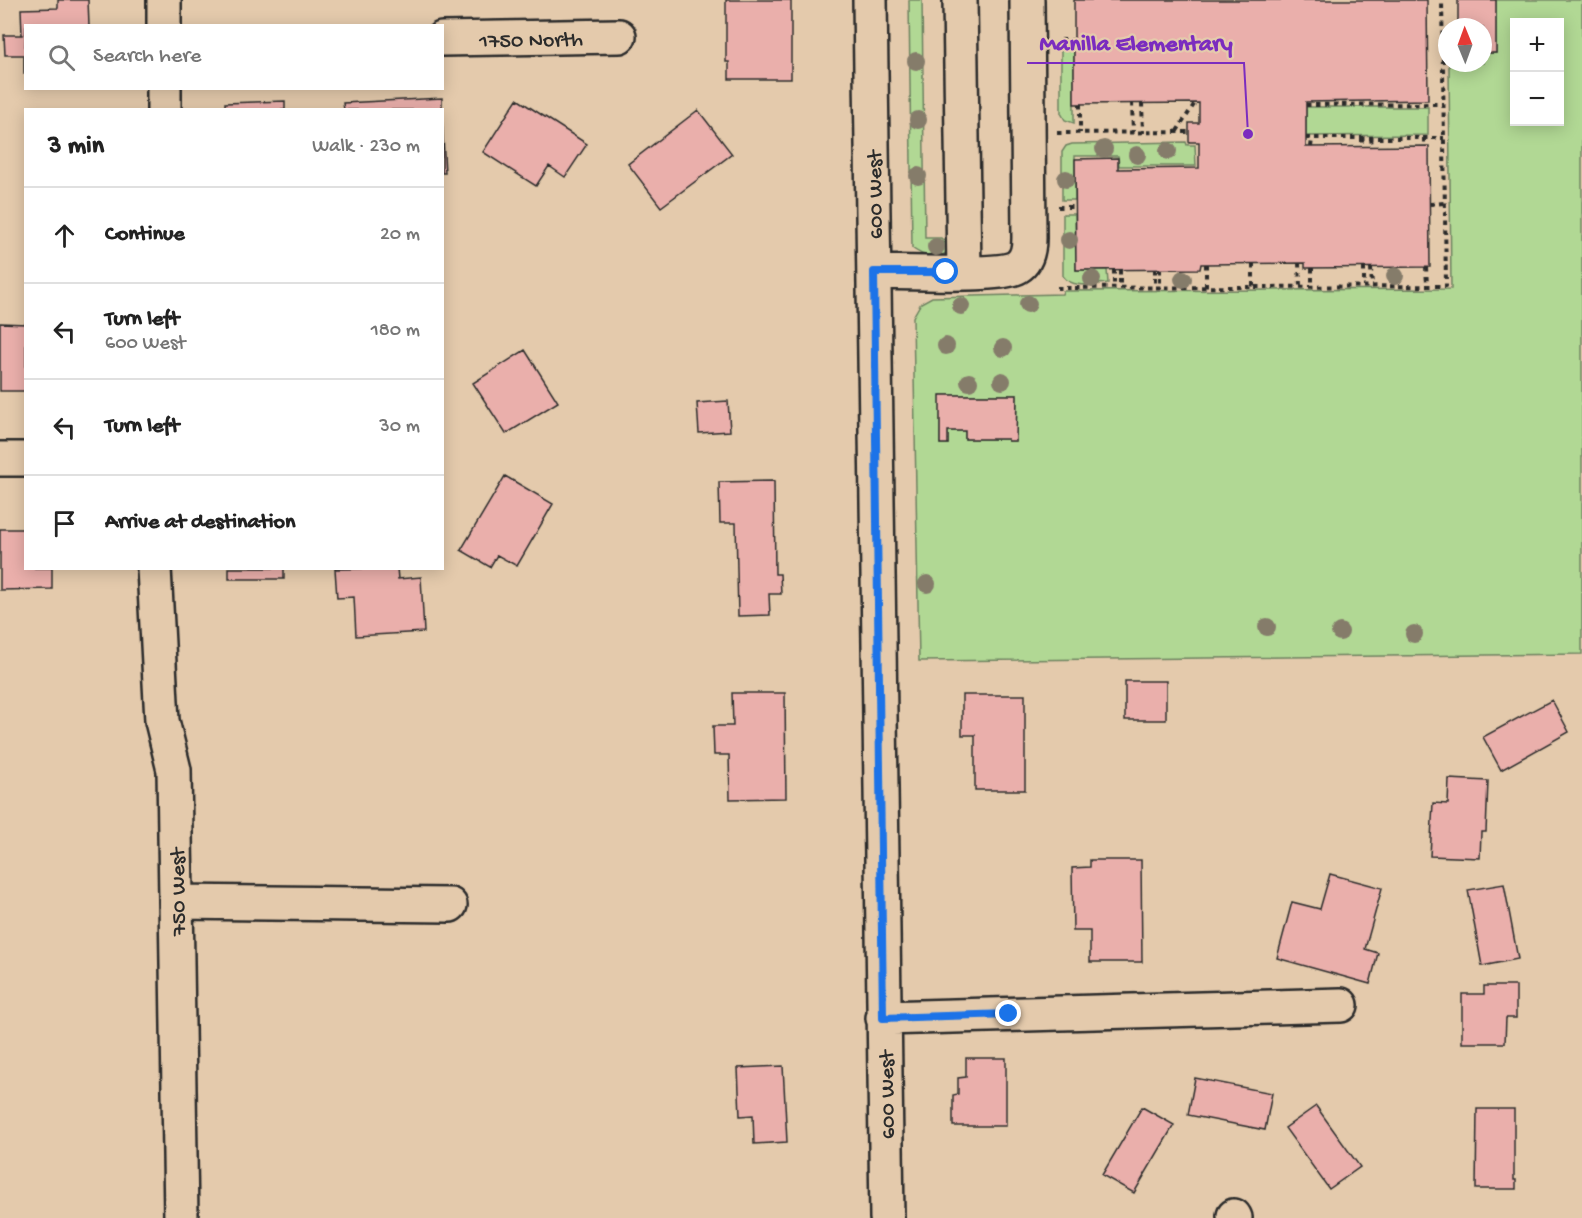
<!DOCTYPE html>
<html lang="en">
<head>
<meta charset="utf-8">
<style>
  body { margin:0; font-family:"Gochi Hand",sans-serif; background:#f6f6f6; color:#222 }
  .controls { position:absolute; right:18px; top:18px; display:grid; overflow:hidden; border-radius:0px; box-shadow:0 3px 15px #0003 }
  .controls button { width:54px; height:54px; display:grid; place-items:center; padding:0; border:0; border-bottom:2px solid #e0e0e0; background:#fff; color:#222; font:30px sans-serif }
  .compass { position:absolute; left:1438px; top:18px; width:54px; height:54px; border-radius:50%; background:#fff; box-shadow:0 3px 15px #0003; rotate:359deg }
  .stop { position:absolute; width:18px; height:18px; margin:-14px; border:4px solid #1a73e8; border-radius:50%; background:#fff }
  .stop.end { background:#1a73e8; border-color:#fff; box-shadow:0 2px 6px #0008 }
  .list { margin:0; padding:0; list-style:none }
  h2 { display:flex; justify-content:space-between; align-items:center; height:78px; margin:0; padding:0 24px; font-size:26px }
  h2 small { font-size:20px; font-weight:400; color:#767676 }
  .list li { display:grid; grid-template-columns:39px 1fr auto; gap:18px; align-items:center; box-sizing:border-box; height:96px; padding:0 24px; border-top:2px solid #e0e0e0 }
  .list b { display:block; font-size:22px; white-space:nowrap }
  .list p { margin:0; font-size:20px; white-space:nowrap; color:#767676 }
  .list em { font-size:20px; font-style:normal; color:#767676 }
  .icon { flex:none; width:33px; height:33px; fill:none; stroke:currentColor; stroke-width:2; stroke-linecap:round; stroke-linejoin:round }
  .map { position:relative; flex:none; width:1582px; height:1218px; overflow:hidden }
  .search { position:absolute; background:#fff; box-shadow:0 3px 15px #0003; left:24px; top:24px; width:420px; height:66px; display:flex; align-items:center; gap:15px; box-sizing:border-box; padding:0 21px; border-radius:0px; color:#767676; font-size:22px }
  .panel { position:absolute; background:#fff; box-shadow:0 3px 15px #0003; left:24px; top:108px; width:420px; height:462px; border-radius:0px }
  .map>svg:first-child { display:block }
</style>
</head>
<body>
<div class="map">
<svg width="1582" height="1218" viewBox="0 0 1582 1218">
  <rect width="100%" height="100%" fill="#e4caac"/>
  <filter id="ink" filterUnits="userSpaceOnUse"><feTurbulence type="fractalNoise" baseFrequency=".0167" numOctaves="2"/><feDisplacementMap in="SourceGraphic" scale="12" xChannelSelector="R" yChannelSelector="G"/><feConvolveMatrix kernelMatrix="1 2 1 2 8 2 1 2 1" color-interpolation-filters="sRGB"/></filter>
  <g filter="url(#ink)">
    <path fill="#b1d894" stroke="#6e8260" stroke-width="1.5" fill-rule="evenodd" d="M909,0h13l3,238h16l5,5 1,9c-10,8 -25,4 -35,-4z
      M1496,0h86v654l-663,7 -6,-344 8,-14 11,-6 130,-3 1,-3 388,-2 -2,-226h34v-10h13zM1514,22h46v100h-46zM941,395h76l-1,46h-7l-1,-2h-43v-8h-17v13h-8z
      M1061,48h13v75l-9,-3 -4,-7z
      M1306,107h122v28l-122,1z
      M1186,142l1,3h8l1,21h-77l-1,-10h-43v44h-13v-48l4,-6 6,-2z
      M1063,214h12l1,56h31l1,13c-15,1 -36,6 -45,-7z"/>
    <path fill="#eaafab" stroke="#2b2b2b" stroke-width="1.5" d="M58,0h30l1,26h-63l-2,48v-19h-19l-1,-20h18l-1,-26 37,-1z
      M726,0h65v79h-62v-17h-3z
      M1074,0h353l1,100 -122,2v45l123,-1 1,121 -125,1v-5l-99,1h-5l-1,5 -124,1 -1,-111 43,-1v11l81,-1v-26h-10v-19h10v-20l-125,1z
      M1458,0h38v53h-13v-26h-25z
      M442,98v12h-98l-1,-7z
      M517,99l70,45 -22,33 -16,-11 -13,20 -53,-34z
      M285,101v9h-60v-7z
      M698,110l34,44 -71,53 -33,-43z
      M442,117l3,56h-3z
      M0,323l26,1v67h-26z
      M525,350l33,52 -52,32 -33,-51z
      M940,395h77l-1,46h-8v-2h-43v-8h-17v13h-8z
      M728,401l2,30 -31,2 -2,-30z
      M505,476l48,28 -36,62 -20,-11 -7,12 -29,-17z
      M774,481l1,93h5l1,20h-12l1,21 -32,1 -2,-93h-16l-1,-41z
      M0,529h26v39h26v21l-52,1z
      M229,568h55v11h-55z
      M397,568l1,11 23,-2 3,55 -68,4 -2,-39 -17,1 -2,-29z
      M1125,681h41v39h-41z
      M732,693h53l1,105 -56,1 -1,-44h-15l-1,-29h20z
      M962,695h63v95h-50v-55h-13z
      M1552,700l17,32 -68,38 -18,-33z
      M1449,779l39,2 -2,51h-5l-1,26 -50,-2 3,-53 15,1z
      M1090,860h51l1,102h-52v-31h-17l-1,-63 18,-1z
      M1330,874l52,14 -17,61 13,4 -8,31 -93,-26 15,-56 28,7z
      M1504,884l14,75 -36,7 -14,-76z
      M1484,986h32v32h-10l-1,25h-43v-49h22z
      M966,1058h40v68h-53v-31l5,-1v-16l8,-1z
      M783,1066l4,76 -33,2 -1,-29 -13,1 -2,-48z
      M1195,1078l77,15 -7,37 -77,-15z
      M1316,1106l44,61 -31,22 -44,-61z
      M1142,1107l32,18 -40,68 -32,-18z
      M1477,1109h37v71h2v9h-40z"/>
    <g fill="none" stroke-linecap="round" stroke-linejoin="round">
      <g stroke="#2b2b2b" stroke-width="38">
        <path id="minor" d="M164,0v26
          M870,0l17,1218
          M960,0l4,272
          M442,39l177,-3
          M164,110v-22
          M874,272c25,0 127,5 143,-5 10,-6 12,-18 12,-29l-2,-238
          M0,459h26
          M154,568l8,153 12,49 7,448
          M176,902l274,3
          M883,1018l458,-13
          M1234,1216l1,2"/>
      </g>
      <path stroke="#2b2b2b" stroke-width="4" stroke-dasharray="4.5 4.5" stroke-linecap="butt" d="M1061,40h13
        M1132,103l1,29
        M1142,103l1,30
        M1080,104v29
        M1306,105l138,-1
        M1177,131l18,-28
        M1057,133l132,-1
        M1306,138h138
        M1362,138v9
        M1371,138l1,9
        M1424,138v9
        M1311,147l1,-8
        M1430,204l15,-1
        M1058,207h17
        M1299,263l1,23
        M1206,264v23
        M1253,264v23
        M1426,267l1,18
        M1312,268v18
        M1364,268v18
        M1371,268l1,18
        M1155,269v18
        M1160,269v19
        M1114,270v18
        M1120,270v18
        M1057,288l389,-2 -4,-286"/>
      <use href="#minor" stroke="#e4caac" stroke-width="33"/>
    </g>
    <g fill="#857c6b">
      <circle cx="916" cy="61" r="9"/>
      <circle cx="918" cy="120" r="9"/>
      <circle cx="1104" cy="149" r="9"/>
      <circle cx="1168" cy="151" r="9"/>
      <circle cx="1137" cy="155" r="9"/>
      <circle cx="918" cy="176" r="9"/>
      <circle cx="1066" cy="179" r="9"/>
      <circle cx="1069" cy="240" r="9"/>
      <circle cx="936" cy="247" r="9"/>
      <circle cx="1395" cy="276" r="9"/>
      <circle cx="1092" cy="279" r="9"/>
      <circle cx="1183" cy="279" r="9"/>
      <circle cx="1028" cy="304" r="9"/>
      <circle cx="961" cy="306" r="9"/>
      <circle cx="946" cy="346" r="9"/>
      <circle cx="1003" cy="348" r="9"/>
      <circle cx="1002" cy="381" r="9"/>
      <circle cx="969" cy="382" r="9"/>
      <circle cx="927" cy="584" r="9"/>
      <circle cx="1267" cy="627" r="9"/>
      <circle cx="1340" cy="632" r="9"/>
      <circle cx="1414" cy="634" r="9"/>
    </g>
  </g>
  <g fill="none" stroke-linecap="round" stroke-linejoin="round" filter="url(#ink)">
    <path stroke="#1a73e8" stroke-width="8" d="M946,272h-72l9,746 126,-4"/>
  </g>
  <g text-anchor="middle" stroke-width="4.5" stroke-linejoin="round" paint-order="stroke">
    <g font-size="22" fill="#2b2b2b" stroke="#e4caac">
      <text transform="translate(531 38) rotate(-1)" y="8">1750 North</text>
      <text transform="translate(873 195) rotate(-91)" y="8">600 West</text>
      <text transform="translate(176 892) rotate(-91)" y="8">750 West</text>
      <text transform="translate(885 1095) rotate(-91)" y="8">600 West</text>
    </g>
  </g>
  <path fill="none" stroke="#7b2cbf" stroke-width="2" d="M1248 134L1244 63H1027"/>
  <circle fill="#7b2cbf" stroke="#e4caac" stroke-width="2" cx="1248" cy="134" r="6"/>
  <g font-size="24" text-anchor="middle" font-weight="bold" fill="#7b2cbf" stroke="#e4caac" stroke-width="4.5" stroke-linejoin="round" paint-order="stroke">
    <text x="1136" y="50">Manilla Elementary</text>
  </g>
</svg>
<div class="controls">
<button>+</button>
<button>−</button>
</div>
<svg class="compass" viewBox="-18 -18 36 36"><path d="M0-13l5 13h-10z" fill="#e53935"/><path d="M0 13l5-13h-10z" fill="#767676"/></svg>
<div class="stop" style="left:946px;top:272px"></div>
<div class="stop end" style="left:1009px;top:1014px"></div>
<div class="search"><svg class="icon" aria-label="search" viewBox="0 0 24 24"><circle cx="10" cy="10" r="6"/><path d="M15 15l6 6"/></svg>Search here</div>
<section class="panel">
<h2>3 min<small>Walk · 230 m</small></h2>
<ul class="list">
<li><svg class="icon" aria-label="ahead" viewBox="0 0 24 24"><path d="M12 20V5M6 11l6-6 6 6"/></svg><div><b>Continue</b></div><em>20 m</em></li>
<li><svg class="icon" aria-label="left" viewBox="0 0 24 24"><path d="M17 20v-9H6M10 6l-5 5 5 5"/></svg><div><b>Turn left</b><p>600 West</p></div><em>180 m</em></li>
<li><svg class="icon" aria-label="left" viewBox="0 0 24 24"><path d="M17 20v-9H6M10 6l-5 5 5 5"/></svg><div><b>Turn left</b></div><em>30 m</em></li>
<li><svg class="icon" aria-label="arrive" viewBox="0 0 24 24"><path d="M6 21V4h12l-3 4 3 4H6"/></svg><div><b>Arrive at destination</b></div></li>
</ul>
</section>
</div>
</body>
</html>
